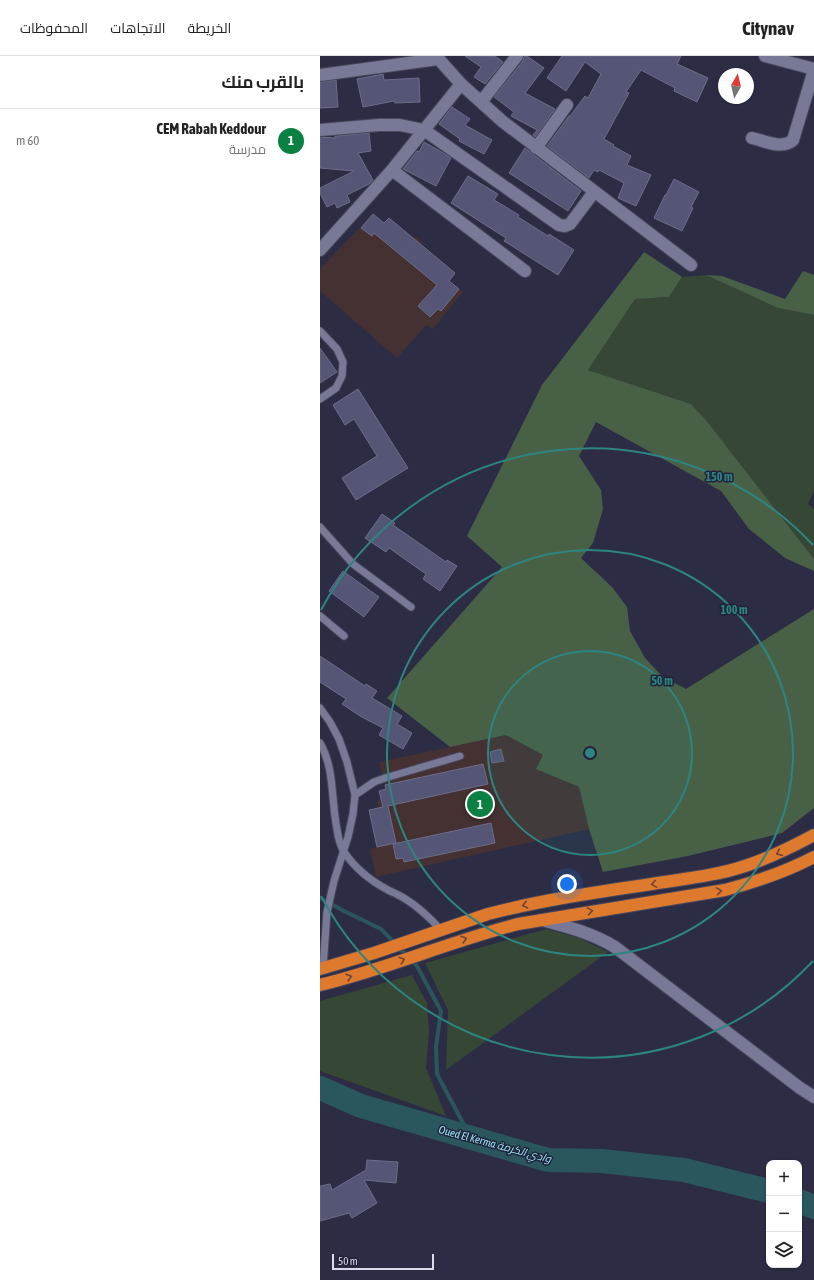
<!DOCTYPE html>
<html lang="ar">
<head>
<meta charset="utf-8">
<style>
  body { margin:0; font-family:"Asap Condensed",Cairo,sans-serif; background:#f6f6f6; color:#222; direction:rtl }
  .controls { position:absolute; right:12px; bottom:12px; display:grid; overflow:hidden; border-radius:8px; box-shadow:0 1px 3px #0004 }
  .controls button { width:36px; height:36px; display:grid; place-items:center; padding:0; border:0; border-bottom:1px solid #e0e0e0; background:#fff; color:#222; font:20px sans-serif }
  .compass { position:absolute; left:398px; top:12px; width:36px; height:36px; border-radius:50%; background:#fff; box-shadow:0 1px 3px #0004; rotate:8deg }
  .scale { position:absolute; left:12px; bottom:10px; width:102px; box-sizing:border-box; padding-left:4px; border:2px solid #d9daea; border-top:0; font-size:11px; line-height:14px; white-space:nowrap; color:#d9daea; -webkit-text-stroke:3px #22223a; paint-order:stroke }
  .you { position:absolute; left:247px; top:828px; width:14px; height:14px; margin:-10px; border:3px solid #fff; border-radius:50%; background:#1a73e8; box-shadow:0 0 0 6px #1a73e833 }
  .badge { display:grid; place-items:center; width:26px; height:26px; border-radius:50%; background:#0b8043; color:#fff; font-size:13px; font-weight:700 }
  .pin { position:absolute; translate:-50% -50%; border:2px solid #fff; box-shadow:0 1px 4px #0006 }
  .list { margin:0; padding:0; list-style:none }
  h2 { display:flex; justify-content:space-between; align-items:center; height:52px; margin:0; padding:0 16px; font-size:17px }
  h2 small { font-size:13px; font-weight:400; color:#767676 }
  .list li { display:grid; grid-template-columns:26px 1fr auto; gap:12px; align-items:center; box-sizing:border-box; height:64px; padding:0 16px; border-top:1px solid #e0e0e0 }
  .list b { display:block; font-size:15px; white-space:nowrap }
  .list p { margin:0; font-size:13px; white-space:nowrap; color:#767676 }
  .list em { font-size:13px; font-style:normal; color:#767676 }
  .icon { flex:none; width:22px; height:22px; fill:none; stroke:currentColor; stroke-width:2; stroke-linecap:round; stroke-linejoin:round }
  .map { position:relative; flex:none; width:494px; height:1224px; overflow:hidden; direction:ltr }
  header { display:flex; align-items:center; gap:24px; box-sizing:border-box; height:56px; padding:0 20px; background:#fff; border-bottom:1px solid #e0e0e0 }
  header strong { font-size:19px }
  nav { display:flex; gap:22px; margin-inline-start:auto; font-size:14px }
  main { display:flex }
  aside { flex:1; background:#fff }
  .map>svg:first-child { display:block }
</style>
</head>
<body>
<header>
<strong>Citynav</strong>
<nav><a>الخريطة</a><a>الاتجاهات</a><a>المحفوظات</a></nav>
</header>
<main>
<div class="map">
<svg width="494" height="1224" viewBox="0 0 494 1224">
  <rect width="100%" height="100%" fill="#2c2c45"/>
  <path fill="#453131" d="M53,158l11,9 5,-5 23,20 3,-2 7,6 -1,2 34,29 -6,8 14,11 -30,37 -7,-4 -29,33 -77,-67v-22z
    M186,679l37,20 -6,14 42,18 10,42 -213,48 -6,-28 7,-2 -8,-37 10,-3 -2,-6 4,-1 -2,-9 7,-2 -7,-27z"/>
  <path fill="#374735" d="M386,219l72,33 36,7v176l-6,13 6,5v50l-108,-139 -15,-16 -103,-34 47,-71 34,-2 13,-20z
    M227,873l32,9 29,14 -162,118 2,-60 -23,-47z
    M92,919l15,28 2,28 -3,37 20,48 -126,-45v-70z"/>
  <path fill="#486046" d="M324,196l38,25 -13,20 -34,2 -47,71 103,34 15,16 108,139v12l-29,-13 -36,-29 -28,-38 -125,-69 -17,34 22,34 2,19 -10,34 -12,15 31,29 15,20 3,24 15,27 18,19 23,12 128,-80v199l-32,25 -94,23 -85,16 -14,-43 -10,-42 -43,-18 7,-14 -37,-20 -56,12 -63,-49 115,-131 -35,-31 75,-151z
    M483,215l11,4v40l-36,-7 -72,-33 16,1 63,23z"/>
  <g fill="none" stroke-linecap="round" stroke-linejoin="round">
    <path stroke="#2a565d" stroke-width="4" d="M0,842l24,13 37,18 36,37 24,45 -5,36 1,27 34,64"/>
    <path stroke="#2a565d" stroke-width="24" d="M0,1032l41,18 187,54 54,1 82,9 85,21
      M479,1145l15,6"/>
  </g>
  <path fill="#555675" stroke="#6c6d89" d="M145,0h30l8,6 -18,22 -11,-7 7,-10z
    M204,0h3l17,12 -19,25 30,16 -20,28 -2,-2 4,-5 -26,-14 3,-4 -20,-15 29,-36z
    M242,0h119l-4,8 31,14 -11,24 -23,-11 1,-3 -34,-18 -15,22 3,1 -25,46 10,6 -1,1 18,10 -4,9 24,10 -15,31 -18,-8 6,-15 -25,-13 -1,2 -4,-2 -5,8 -42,-32 22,-30h1l15,-20 3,2 13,-24 -16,-12 -19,29 -19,-13z
    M63,18l1,6 35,-2 1,24 -25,1 -1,-2 -31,6 -6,-28z
    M16,24l2,27 -18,1v-26z
    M132,51l18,12 -5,6 27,15 -8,14 -25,-13 1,-2 -21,-15z
    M49,77l2,18 -13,2 15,27 -4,4 -22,11 3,7 -13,6 -2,-5 -8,4 -7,-14v-5l34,-17 -34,-3v-31l15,1v-2z
    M104,86l16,9 11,7 -15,28 -33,-17 14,-18 2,1z
    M205,92l56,43 -13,20 -59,-38z
    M148,120l30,18 -4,6 25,15 -1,2 30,19 1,-2 25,16 -16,25 -54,-34 2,-3 -55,-35z
    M354,123l25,13 -8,15 2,1 -11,23 -28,-13 11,-23h1z
    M53,158l11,9 5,-5 66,55 -6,8 10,8 -18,22 -3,-2 -8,8 -12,-11 19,-21 -63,-52 -2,3 -11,-8z
    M0,292l17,24 -17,11z
    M38,333l50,79 -52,32 -14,-22 35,-22 -23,-37 -9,6 -12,-20z
    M62,458l13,9 -2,2 53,37 1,-2 10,6 -17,25 -17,-12 3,-5 -37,-26 -3,4 -21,-14z
    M23,515l36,26 -15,20 -35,-26z
    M0,600l45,30 1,-2 11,7 -5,7 30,18 -5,8 15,9 -9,16 -24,-14 4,-7 -23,-12 -18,-12 4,-5 -26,-17z
    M181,693l3,12 -12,2 -2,-11z
    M163,708l5,20 -100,22 8,37 -19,4 -8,-37 14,-3 -4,-16 7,-2 -1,-4z
    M171,767l4,20 -91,19 -1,-4 -7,1 -3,-15z
    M47,1104l31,2 -2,21 -32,-3 13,23 -25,15 -3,-5 -29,8v-35l10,-2 2,6 34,-20z"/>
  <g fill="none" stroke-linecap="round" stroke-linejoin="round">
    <g stroke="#48475c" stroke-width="9">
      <path id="lane" d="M0,275l17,18 6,13 -1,14 -6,12 -16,11
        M0,471l33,37 58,43
        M0,560l24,20
        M0,652l10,14 9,17 8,23 8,33 -2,19 -5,23 -14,44 -7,31 -4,56
        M0,687c15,26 11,58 17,86 1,8 3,16 7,23 11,16 27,29 44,38 6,3 13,6 19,10 13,8 23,18 34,30
        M35,739l19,-13 11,-4 75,-22"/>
    </g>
    <g stroke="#48475c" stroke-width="14">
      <path id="street" d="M116,0l25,28 41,37 189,144
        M445,0l49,13
        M0,19l118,-16
        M161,46l36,-46
        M0,74l59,-5h21l24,5 135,95 6,1 5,-2 24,-32
        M432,82c13,3 30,12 41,2l21,-70
        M216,92l31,-43
        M72,114l133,101
        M0,194l72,-80 69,-86
        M222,864c26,7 50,13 73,27l185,141 14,9"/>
    </g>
    <g stroke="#48475c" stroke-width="14">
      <path id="highway" d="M0,913l54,-16 114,-39c54,-14 109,-22 164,-30 31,-5 63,-8 93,-18 24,-8 47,-19 69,-31
        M0,929c67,-16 131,-44 198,-61l207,-34c31,-8 60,-18 89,-33"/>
    </g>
    <use href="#lane" stroke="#787996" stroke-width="7"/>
    <use href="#street" stroke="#787996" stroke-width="12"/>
    <use href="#highway" stroke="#de7a2d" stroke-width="12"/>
  </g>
  <defs><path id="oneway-chevron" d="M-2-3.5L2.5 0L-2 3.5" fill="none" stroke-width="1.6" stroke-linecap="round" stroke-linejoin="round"/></defs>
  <g stroke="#6d4535">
    <use href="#oneway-chevron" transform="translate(459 797) rotate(156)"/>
    <use href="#oneway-chevron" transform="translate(334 828) rotate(171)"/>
    <use href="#oneway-chevron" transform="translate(399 835) rotate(-9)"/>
    <use href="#oneway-chevron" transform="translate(205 849) rotate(168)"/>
    <use href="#oneway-chevron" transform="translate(270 855) rotate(-9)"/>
    <use href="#oneway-chevron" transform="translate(144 883) rotate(-18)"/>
    <use href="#oneway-chevron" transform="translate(82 904) rotate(-19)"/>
    <use href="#oneway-chevron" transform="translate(29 921) rotate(-16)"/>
  </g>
  <circle cx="270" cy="697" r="102" fill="#2d8581" fill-opacity=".12"/>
  <g fill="none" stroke="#2d8581" stroke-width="2">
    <circle cx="270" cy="697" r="102"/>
    <circle cx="270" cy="697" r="203"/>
    <path d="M493 905A305 305 0 0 1 1 840M1 554A305 305 0 0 1 493 489"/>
  </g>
  <g text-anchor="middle" stroke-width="3" stroke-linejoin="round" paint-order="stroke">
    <g font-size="11" font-style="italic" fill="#98e7f6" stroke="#22223a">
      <text transform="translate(175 1088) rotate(15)" y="4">Oued El Kerma وادي الكرمة</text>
    </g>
  </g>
  <circle cx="270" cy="697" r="6" fill="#2d8581" stroke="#22223a" stroke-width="2"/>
  <g font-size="12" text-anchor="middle" font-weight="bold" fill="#2d8581" stroke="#22223a" stroke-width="3" stroke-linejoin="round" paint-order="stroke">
    <text x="399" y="425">150 m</text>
    <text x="414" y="558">100 m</text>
    <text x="342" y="629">50 m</text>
  </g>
</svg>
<div class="controls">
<button>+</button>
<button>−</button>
<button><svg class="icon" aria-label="layers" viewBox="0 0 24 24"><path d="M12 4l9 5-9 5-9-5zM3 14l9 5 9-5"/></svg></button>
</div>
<svg class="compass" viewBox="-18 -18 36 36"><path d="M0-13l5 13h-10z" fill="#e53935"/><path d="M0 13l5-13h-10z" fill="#767676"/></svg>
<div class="scale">50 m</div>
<div class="you"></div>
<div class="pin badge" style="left:160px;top:748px">1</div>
</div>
<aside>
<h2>بالقرب منك<small></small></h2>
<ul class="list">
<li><span class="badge">1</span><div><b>CEM Rabah Keddour</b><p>مدرسة</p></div><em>60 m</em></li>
</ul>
</aside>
</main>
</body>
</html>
